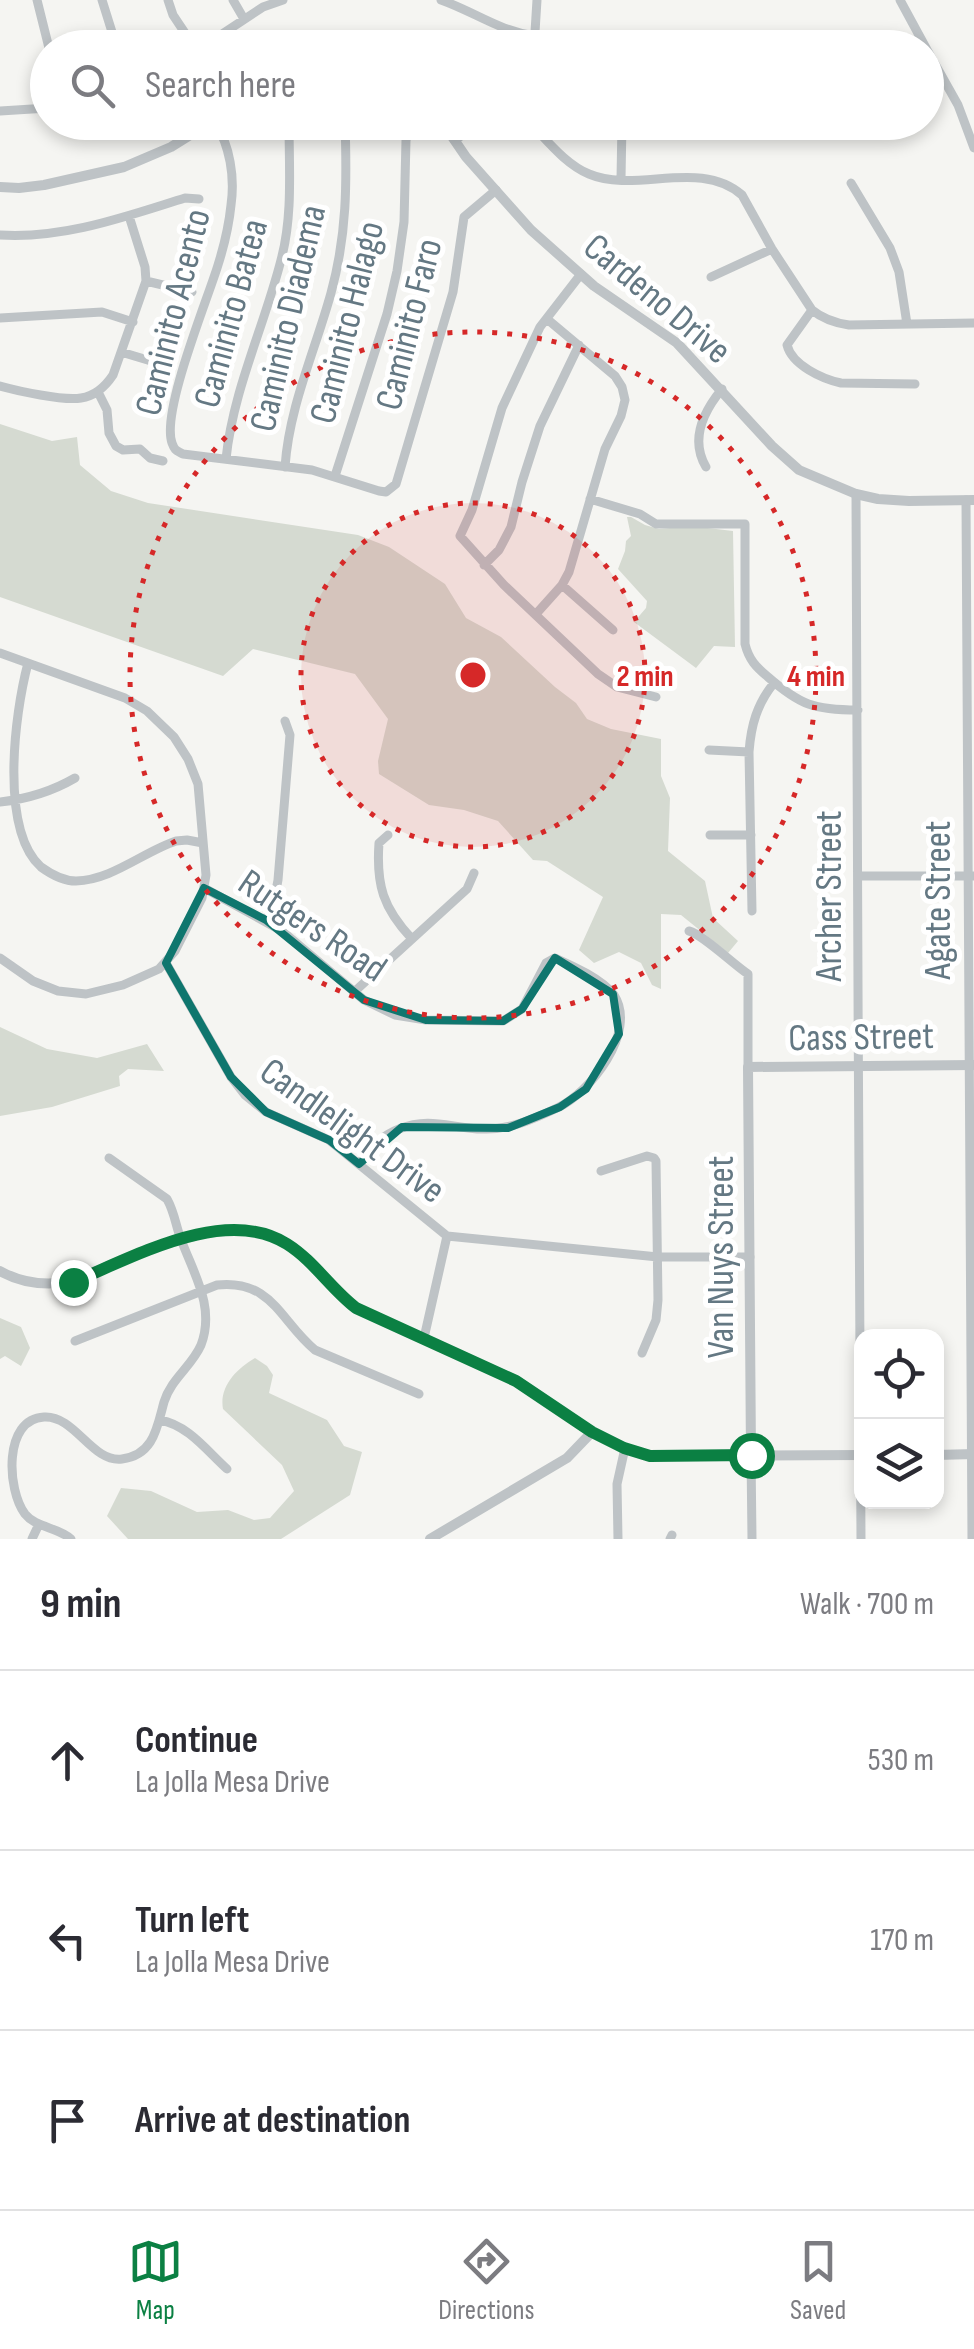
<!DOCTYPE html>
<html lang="en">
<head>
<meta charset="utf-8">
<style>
  body { margin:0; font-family:"Sofia Sans Condensed",sans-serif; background:#f7f7f7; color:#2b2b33 }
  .controls { position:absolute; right:30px; bottom:30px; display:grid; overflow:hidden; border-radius:20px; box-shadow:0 5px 15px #0003 }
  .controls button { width:90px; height:90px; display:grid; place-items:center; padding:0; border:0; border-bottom:2px solid #e1e1e2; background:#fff; color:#2b2b33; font:50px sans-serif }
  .stop { position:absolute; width:30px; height:30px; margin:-22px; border:8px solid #0b8043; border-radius:50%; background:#fff }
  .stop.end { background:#0b8043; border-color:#fff; box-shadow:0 2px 10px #0008 }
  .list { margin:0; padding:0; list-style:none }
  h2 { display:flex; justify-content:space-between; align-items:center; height:130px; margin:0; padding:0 40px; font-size:42px }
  h2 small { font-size:32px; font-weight:400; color:#7c7c81 }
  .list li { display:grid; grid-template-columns:65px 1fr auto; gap:30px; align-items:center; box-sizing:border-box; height:180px; padding:0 40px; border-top:2px solid #e1e1e2 }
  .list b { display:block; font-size:38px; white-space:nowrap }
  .list p { margin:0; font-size:32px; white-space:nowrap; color:#7c7c81 }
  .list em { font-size:32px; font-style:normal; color:#7c7c81 }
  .icon { flex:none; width:55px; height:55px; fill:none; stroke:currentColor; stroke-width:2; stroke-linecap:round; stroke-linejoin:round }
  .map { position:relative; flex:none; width:974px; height:1539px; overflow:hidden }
  .search { position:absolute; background:#fff; box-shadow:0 5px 15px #0003; left:30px; right:30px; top:30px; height:110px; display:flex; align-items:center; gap:25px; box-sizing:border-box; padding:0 35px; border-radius:55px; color:#7c7c81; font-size:38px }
  .sheet { height:670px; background:#fff }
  nav { display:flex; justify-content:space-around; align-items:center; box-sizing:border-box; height:140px; border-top:2px solid #e1e1e2; background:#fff; font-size:28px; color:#7c7c81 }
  nav a { display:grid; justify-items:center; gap:5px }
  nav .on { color:#0b8043 }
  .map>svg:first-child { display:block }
</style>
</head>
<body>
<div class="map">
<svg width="974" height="1539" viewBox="0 0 974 1539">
  <rect width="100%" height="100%" fill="#f5f5f2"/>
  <path fill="#d5dad1" d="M0,424l52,17 25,-4 3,28 31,26 37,12 210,32 31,12 56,37 21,34 35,19 54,50 21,16 11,16 24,10 50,10v37l9,22 -2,53 37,30 8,37 25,23 -10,12 -47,-38 -20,-1v75l-9,-4 -11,-22 -22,-11 -25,11 -15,-13 24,-53 -56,-36 -14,-1 -35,-39 -34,-11 -35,-5 -50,-31 -1,-13 10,-42 -33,-45 -102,-25 -30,27 -223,-79z
    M627,517h4l14,8 14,4 32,-3 42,5 2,116 -21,-1 -18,22 -62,-46 12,-14 1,-7 -29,-32 7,-18 1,-10 5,-5z
    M0,1027l47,22 50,9 50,-14 17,27 -36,-2 -9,7 1,10 -68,21 -52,9z
    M0,1318l21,9 9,21 -9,18 -16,-10 -5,3z
    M255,1358l12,8 6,9 -4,18 58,27 17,26 18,6 -12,43 -69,44h-153l-21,-23 14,-28 30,3 46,21 31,-2 26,10 16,-2 24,-27 -12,-26 -59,-56c-4,-22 13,-40 32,-51z"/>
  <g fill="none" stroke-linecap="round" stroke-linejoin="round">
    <path stroke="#bec3c6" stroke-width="9" d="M37,0l12,48
      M102,0l15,48
      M168,0l5,15 22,33
      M233,0l11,19
      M441,0c34,12 58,31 94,36
      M900,0l26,48
      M201,48l62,-41 20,-7
      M534,48l3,-48
      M926,48l32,57 16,43
      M0,111l48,-3
      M215,122c15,24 20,55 16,83 -2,20 -7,41 -13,60 -11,36 -57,147 -46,178 3,8 4,7 11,11l129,16 67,21 7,1 10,-8 57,-192 11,-75 32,-27
      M529,122c18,18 36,42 60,52 47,20 111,-16 153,21l30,54 40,61c11,9 23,13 37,15l125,-2
      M455,140l27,-18
      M621,179l1,-57
      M851,183l39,65 9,24 8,52
      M0,235c64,4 124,-18 185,-37l14,1
      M581,274l-41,53 -38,81 -30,102 -12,26 44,49 94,89 19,13 39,10
      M711,277l61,-28
      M146,281l46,11
      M812,310l-25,35c5,20 35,34 54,38l74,1
      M0,318l102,-6 31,10
      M121,352l40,12
      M0,386c18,5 63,15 81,12 14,-2 24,-11 32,-23l33,-94 -1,-14 -16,-51
      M98,392l9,18 2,23 7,13 7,4 17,-1 10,9 13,3
      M226,459c7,-69 38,-132 55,-199 12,-44 8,-92 8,-138
      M285,467c4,-60 30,-116 46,-174 16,-58 16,-110 14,-171
      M706,467c-16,-27 -3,-55 16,-78
      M335,476l52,-162 10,-43 7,-49 2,-82 6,-17
      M856,494c3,348 1,697 5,1045
      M590,499l50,15 16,10h89v120c4,16 11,23 23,33 32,28 46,33 90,33
      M966,500l6,1039
      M484,565l15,-15 12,-23 11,-45 18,-56 39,-81
      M562,585l51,45
      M536,614l26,-29 7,-13 36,-123 16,-33 4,-16 -3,-13 -7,-11 -68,-57
      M0,653l125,45 22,13 27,26 14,22 10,25 8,91 -4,23 -27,53 -16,18 -36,16 -37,9 -28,-3 -25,-10 -33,-23
      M28,663c-14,53 -28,167 13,204 11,8 22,14 35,14 36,-1 67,-29 100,-40l11,-1 16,3
      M709,750l40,2
      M0,802c27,-3 51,-10 75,-24
      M388,835l-9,8c-3,42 4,65 33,96
      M710,835h41
      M859,876h115
      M204,888l78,43 82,69 31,15 31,5 77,1 19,-12 24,-46 9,-5c18,8 47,21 59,37 24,37 -24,98 -57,113 -23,11 -48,22 -74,21 -31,0 -52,-13 -84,0 -17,6 -29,20 -40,35
      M752,911l-3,-159c2,-27 8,-48 25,-69
      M266,920l8,-19 4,-21 12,-145 -5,-14
      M689,931c13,3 44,33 59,43v93
      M166,963l65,114 14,18 21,17 63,28 118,96 211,21h92
      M354,992l113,-103 7,-16
      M601,1171l46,-15 7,2 2,3 2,139 -2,20 -14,33
      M424,1338l23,-102
      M75,1341l142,-56c55,-6 63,36 98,65l104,44
      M160,1420c28,5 47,31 67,49
      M751,1455l1,84
      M32,1539l7,-15
      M71,1539c-13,-12 -35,-11 -46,-25 -18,-24 -22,-95 19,-97 31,-2 48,46 78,42 32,-4 35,-32 42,-57 7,-23 28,-36 37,-57 14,-37 -6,-69 -19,-103 -6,-14 -7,-29 -15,-43l-58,-41
      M618,1539l-1,-55 8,-36
      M670,1539l2,-4"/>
    <path stroke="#bec3c6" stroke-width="10" d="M442,122l24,35 65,73 63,56 83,57 95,103 27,24 57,24 22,5 31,2 65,-1
      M0,187l19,1 25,-3 80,-18 47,-20 40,-25
      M0,1271c23,13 47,15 73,10 61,-24 152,-76 214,-37 27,17 44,45 69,64l161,73 75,51 33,16 26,8 211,-1
      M751,1455l-3,-388 226,-2
      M936,1455l38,-1
      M430,1539l137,-81 25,-26"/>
  </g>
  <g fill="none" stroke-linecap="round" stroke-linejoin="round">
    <path stroke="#0b8043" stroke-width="12" d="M73,1282c61,-25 152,-77 214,-38 27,17 44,45 69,64l160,73 76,51 32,16 26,8 101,-1"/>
  </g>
  <path fill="none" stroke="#0f766e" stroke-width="8" stroke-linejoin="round" d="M204,888l62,32 98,80 62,20 77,1 19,-12 33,-51 58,36 6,40 -33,55 -26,18 -52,21 -106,-1 -43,37 -30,-24 -63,-28 -35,-35 -65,-114z"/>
  <circle cx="473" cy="675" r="172" fill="#d62828" fill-opacity=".12"/>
  <g fill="none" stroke="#d62828" stroke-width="5" stroke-dasharray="5 10">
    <circle cx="473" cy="675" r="172"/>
    <circle cx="473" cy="675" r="343"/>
  </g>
  <g text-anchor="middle" stroke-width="10" stroke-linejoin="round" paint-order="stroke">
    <g font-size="38" fill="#647883" stroke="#fff">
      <text transform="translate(658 298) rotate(40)" y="13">Cardeno Drive</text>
      <text transform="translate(172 312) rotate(-76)" y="13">Caminito Acento</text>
      <text transform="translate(230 313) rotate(-75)" y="13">Caminito Batea</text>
      <text transform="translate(287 318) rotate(-77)" y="13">Caminito Diadema</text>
      <text transform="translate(346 322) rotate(-76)" y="13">Caminito Halago</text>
      <text transform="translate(408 324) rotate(-76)" y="13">Caminito Faro</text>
      <text transform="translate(828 896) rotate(-90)" y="13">Archer Street</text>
      <text transform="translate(937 900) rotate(-90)" y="13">Agate Street</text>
      <text transform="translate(313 925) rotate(34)" y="13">Rutgers Road</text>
      <text transform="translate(861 1036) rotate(-1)" y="13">Cass Street</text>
      <text transform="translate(353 1130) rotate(36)" y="13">Candlelight Drive</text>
      <text transform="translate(720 1257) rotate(-90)" y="13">Van Nuys Street</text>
    </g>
  </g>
  <circle cx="473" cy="675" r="15" fill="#d62828" stroke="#fff" stroke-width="5"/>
  <g font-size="30" text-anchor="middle" font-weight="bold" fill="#d62828" stroke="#fff" stroke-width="10" stroke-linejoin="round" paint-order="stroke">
    <text x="645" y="686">2 min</text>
    <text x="816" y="686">4 min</text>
  </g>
</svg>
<div class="controls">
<button><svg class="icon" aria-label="locate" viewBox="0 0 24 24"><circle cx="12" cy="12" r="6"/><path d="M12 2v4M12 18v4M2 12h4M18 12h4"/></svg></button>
<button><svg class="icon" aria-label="layers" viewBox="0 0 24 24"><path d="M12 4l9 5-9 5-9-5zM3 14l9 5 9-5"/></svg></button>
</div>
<div class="stop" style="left:751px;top:1455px"></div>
<div class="stop end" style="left:73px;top:1282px"></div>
<div class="search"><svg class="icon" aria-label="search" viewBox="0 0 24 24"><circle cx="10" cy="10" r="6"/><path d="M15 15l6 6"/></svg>Search here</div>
</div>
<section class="sheet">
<h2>9 min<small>Walk · 700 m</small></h2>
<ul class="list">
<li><svg class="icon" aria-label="ahead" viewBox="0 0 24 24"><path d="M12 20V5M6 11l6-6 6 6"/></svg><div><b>Continue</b><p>La Jolla Mesa Drive</p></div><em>530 m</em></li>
<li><svg class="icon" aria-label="left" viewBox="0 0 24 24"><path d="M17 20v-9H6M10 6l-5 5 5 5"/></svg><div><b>Turn left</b><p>La Jolla Mesa Drive</p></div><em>170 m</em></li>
<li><svg class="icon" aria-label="arrive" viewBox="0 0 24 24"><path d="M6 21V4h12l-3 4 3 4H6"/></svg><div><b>Arrive at destination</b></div></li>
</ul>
</section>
<nav>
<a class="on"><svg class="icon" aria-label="map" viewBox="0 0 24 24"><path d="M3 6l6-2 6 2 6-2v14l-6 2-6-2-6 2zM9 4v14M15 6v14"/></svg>Map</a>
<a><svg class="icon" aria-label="directions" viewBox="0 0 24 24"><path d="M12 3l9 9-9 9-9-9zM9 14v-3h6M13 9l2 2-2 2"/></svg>Directions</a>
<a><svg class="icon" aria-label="saved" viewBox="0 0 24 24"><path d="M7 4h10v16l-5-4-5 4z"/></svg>Saved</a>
</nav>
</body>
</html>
